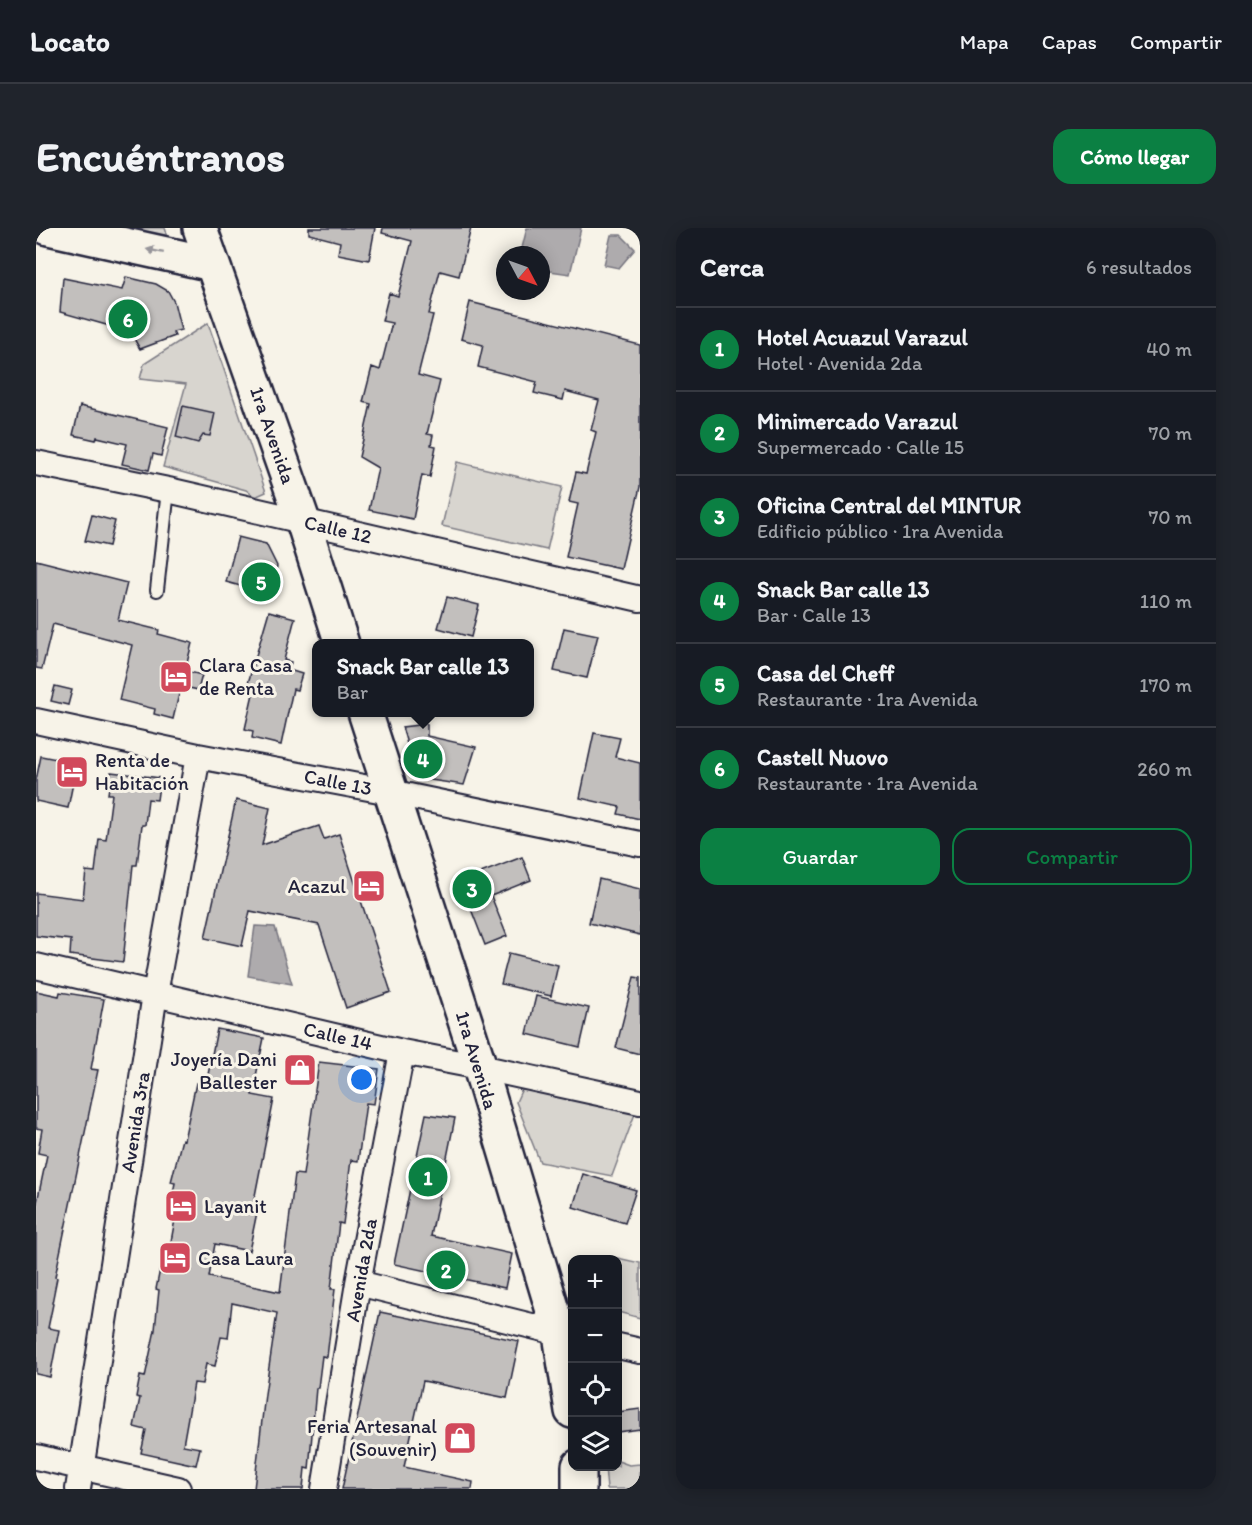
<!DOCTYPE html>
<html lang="es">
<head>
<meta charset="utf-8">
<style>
  body { margin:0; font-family:Itim,sans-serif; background:#20242c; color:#f1f3f6 }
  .controls { position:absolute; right:18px; bottom:18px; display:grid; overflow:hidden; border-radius:12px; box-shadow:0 3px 15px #0003 }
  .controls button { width:54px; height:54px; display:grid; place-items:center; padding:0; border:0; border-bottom:2px solid #363941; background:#171b24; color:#f1f3f6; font:30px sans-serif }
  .compass { position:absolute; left:460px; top:18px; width:54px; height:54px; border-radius:50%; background:#171b24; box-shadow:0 3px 15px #0003; rotate:131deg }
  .you { position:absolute; left:326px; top:852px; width:21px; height:21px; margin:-15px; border:4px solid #fff; border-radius:50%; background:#1a73e8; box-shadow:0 0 0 9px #1a73e833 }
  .badge { display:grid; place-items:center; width:39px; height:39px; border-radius:50%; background:#0b8043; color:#fff; font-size:20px; font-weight:700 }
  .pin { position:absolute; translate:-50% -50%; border:3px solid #fff; box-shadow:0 2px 6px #0006 }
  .popup { position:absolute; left:276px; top:411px; width:222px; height:78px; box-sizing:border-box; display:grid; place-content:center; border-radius:12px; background:#171b24; filter:drop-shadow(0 2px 4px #0005); font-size:20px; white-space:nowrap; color:#9ea1a6 }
  .popup b { font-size:22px; color:#f1f3f6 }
  .popup::after { content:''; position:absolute; left:50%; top:100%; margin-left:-12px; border:12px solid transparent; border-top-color:#171b24 }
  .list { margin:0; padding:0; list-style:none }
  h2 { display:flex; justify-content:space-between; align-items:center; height:78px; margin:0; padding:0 24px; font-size:26px }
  h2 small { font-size:20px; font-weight:400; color:#9ea1a6 }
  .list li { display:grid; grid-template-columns:39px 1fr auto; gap:18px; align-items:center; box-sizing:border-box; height:84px; padding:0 24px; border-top:2px solid #363941 }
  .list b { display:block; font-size:22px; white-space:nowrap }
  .list p { margin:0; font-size:20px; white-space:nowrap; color:#9ea1a6 }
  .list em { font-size:20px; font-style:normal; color:#9ea1a6 }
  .actions { display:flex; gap:12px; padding:18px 24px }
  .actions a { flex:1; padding:14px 0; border:2px solid #0b8043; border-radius:18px; text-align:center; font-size:21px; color:#0b8043 }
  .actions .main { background:#0b8043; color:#fff }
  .icon { flex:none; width:33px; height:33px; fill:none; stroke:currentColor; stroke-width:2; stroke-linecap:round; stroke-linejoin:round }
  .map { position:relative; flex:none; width:604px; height:1261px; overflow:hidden; border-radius:18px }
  header { display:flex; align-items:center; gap:36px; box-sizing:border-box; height:84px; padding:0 30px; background:#171b24; border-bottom:2px solid #363941 }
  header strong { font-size:28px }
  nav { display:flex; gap:33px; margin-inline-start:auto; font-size:21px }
  .intro { display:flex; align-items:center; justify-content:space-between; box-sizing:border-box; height:144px; padding:0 36px }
  h1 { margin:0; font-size:42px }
  .button { padding:15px 27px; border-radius:18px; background:#0b8043; color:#fff; font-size:21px; font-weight:700 }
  main { display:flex; gap:36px; padding:0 36px }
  aside { flex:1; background:#171b24; border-radius:18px; box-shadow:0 3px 15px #0003 }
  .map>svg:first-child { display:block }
</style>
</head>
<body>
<header>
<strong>Locato</strong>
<nav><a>Mapa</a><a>Capas</a><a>Compartir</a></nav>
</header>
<div class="intro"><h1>Encuéntranos</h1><a class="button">Cómo llegar</a></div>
<main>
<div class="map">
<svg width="604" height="1261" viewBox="0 0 604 1261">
  <rect width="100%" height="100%" fill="#f7f3e8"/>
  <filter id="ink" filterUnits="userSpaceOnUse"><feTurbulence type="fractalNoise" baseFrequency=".0167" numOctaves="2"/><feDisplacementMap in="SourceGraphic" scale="12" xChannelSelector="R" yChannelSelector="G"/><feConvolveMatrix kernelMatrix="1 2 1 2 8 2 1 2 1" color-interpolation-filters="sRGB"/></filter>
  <g filter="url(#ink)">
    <path fill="#d8d5cf" stroke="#7d7c85" stroke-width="1.5" d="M90,0h39l3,9z
      M172,95l58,169 -11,5 -9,-7 -83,-23 23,-83 -46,-5 4,-15z
      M421,234l105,25 -15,63 -105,-24z
      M499,856l101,27 -24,65 -72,-14 -24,-60 5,-11z
      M577,1029l27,6v55l-22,-6v-52l-5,-1z
      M582,1233l11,4 11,-1v25h-33l-2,-22 13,-1z"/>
    <path fill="#aeabad" stroke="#76747f" stroke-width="1.5" d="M491,0h54l-11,46 -27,-4 -2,-2v-13h-12l-7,-7z
      M575,7h10l14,14 -16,19 -15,-3z
      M219,698l20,1 17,57 -44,-8z"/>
    <path fill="#c2bfbd" stroke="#22223b" stroke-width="1.5" d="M273,0h66l-6,32 -31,-6 2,-12 -31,-8z
      M347,0h88l-12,48 -19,-5 -11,43 4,1 -15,60 22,6 -13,53 6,1 -2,10 5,1 -6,31 -8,-2 -9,44 -44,-9 9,-42 -19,-11 12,-53 -8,-2 9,-35 8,3 12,-47 -10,-2 7,-28 9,3 14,-55 -30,-8z
      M90,49l30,7 12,7 6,11 7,28 -8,2 2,4 -35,13 -7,-12 -9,-7 -64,-18 3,-34 59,12z
      M434,74l170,43v142l-19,82 -55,-12 12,-53 -9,-2 7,-30 10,2 10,-42 -5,-2 8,-30 -34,-9 -2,9 -29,-7 3,-11 -59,-15 5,-22 -22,-6z
      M44,178l88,21 -7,29 -8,-2 -4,16 -27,-6 5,-20 -30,-7 -1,3 -23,-5z
      M147,178l32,7 -5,23 -7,-1 -5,8 -22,-6z
      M56,287l23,6 -6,25 -24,-5z
      M202,309l28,7 11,22 -8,28 -43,-12z
      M0,332l91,23 -9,37 41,10 -1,4 34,9 -7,28 17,4 -4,15 -17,-4 -8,33 -19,-5 1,-5 -36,-9 13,-55 -79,-21 -11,45 -6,-1z
      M411,369l32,8 -8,32 -33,-9z
      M233,383l26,7 -11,42 7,2 -2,8 13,4 -5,16 -4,-1 -12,56 -29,-7 1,-7 -8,-2 10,-44 -7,-2z
      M528,400l34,7 -11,43 -33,-7z
      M19,458l17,4 -4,15 -17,-4z
      M391,496v12l49,11 -12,38 -47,-7 -15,-51z
      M558,505l26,5 -5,19 25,6v56l-22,-5 2,-7 -40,-9z
      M5,528l36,7 -9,45 -32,-7v-21z
      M75,544l49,6 -3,22 -9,-1 -3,26h-3l-5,40h-4l-10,97 -53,-7 1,-15 -35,-4v-43l47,6 3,-28 9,1 4,-33 7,1 6,-46h-4z
      M200,572l34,8 -8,37 57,-19 5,13 15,-5 52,158 -45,16 -27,-83 -69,-14 -8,35 -37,-8z
      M486,629l9,23 -40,16 16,40 -22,9 -25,-64z
      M563,651l41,10v46l-51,-12z
      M473,725l49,12 -7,31 -50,-12z
      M598,749l6,1v76l-24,-6z
      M0,763l23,5 1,-4 44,7 -13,70 7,1 -43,207 2,1 -5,25 1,1 -5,24 11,2 -9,47 -14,-3v-167l11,-52 -9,-2 4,-24 -6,-1z
      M500,768l53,12 -9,39 -53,-13z
      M181,801l47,9 -12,57 22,4 -22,112 5,1 -8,39 -34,-7 -6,33 71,15 15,-118 8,1 16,-113 60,7 -5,35 -8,-1 -8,58 -7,-1 -8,64 -4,-1 -8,66h4l-8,68 -5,-1 -4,32h-2l-7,81 -4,-1 -2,21h-49l11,-95 12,-81 -45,-10 -4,35 -7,-1 -6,29 -9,-2 -4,20 -8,-1 -11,62 17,3 -4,17 -55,-12 5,-23 -12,-3 6,-29 -4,-1 4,-21 5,1 10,-47 4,-40 -3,-1 4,-20h6l10,-55 -7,-1 6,-30 -4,-1 11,-43 2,1 12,-57 10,2z
      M390,886l29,4 -24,118 81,18 -7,34 -111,-24z
      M547,946l53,16 -11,33 -52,-16z
      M344,1084l139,29 -12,57 -84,-17 -19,86 69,15 -1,7h-130z
      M604,1181v20l-22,3v-20z"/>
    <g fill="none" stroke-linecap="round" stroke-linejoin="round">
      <g stroke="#22223b" stroke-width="16">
        <path id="service" d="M121,362l11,-100"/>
      </g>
      <g stroke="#22223b" stroke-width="28">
        <path id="minor" d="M0,235l132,27 472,109
          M0,493l162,35 192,36 250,52
          M0,738l366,86 78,15 160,35
          M322,1055l214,53
          M582,1118l22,5
          M0,1229l142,32
          M42,1261l77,-495 43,-238
          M288,1261l34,-206 44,-231"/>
      </g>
      <g stroke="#22223b" stroke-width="38">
        <path id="primary" d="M164,0l103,293 39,123
          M329,484l115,355 80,267 12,77
          M543,1238v23"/>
      </g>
      <g stroke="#22223b" stroke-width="38">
        <path id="trunk" d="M12,0l164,36"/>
      </g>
      <use href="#service" stroke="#f7f3e8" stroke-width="12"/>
      <use href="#minor" stroke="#f7f3e8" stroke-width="24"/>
      <use href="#primary" stroke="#f7f3e8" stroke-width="33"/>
      <use href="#trunk" stroke="#f7f3e8" stroke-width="33"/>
    </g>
    <defs><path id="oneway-solid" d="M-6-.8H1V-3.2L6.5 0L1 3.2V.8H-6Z" transform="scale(1.5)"/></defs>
    <use fill="#97959a" href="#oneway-solid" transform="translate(119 23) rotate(-168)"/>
  </g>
  <defs>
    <g id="hotel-square" transform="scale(1.725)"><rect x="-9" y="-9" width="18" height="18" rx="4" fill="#d1495b" stroke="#f7f3e8"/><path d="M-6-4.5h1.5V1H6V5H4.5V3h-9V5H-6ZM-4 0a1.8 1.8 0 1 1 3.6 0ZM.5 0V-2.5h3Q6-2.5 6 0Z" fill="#fff"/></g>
    <g id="shop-square" transform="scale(1.725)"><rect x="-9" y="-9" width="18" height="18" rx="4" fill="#d1495b" stroke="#f7f3e8"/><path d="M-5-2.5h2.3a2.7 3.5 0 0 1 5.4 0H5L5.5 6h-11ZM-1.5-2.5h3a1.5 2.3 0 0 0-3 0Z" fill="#fff"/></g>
  </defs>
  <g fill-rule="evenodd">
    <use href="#hotel-square" x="140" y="449"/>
    <use href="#hotel-square" x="36" y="544"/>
    <use href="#hotel-square" x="333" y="658"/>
    <use href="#shop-square" x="264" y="842"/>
    <use href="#hotel-square" x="145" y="978"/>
    <use href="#hotel-square" x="139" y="1030"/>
    <use href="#shop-square" x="424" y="1210"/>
  </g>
  <g text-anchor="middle" stroke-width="6" stroke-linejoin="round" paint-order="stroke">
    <g font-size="20" fill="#22223b" stroke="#f7f3e8">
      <text transform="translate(237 207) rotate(71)" y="7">1ra Avenida</text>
      <text transform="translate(302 301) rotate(13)" y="7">Calle 12</text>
      <text transform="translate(302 554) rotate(11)" y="7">Calle 13</text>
      <text transform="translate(302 808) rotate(13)" y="7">Calle 14</text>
      <text transform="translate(441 832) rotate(73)" y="7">1ra Avenida</text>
      <text transform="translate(99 894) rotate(-81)" y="7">Avenida 3ra</text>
      <text transform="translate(325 1042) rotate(-80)" y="7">Avenida 2da</text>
    </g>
    <g font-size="20" fill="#22223b" stroke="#f7f3e8" text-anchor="start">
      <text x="163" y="444">Clara Casa<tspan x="163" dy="23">de Renta</tspan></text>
      <text x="59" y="539">Renta de<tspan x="59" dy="23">Habitación</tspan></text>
      <text x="310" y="665" text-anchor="end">Acazul</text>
      <text x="241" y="838" text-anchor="end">Joyería Dani<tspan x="241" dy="23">Ballester</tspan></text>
      <text x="168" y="985">Layanit</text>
      <text x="162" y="1037">Casa Laura</text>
      <text x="401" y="1205" text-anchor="end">Feria Artesanal<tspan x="401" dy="23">(Souvenir)</tspan></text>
    </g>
  </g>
</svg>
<div class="controls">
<button>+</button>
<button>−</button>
<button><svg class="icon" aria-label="locate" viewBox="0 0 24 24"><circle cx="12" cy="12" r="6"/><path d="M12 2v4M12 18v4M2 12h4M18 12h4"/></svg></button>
<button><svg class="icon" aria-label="layers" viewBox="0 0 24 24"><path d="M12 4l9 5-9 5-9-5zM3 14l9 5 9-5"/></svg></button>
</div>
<svg class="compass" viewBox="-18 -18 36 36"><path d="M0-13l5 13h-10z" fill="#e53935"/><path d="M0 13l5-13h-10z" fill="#9ea1a6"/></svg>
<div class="you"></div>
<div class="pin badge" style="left:392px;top:949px">1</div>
<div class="pin badge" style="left:410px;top:1042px">2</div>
<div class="pin badge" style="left:436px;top:661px">3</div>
<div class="pin badge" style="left:387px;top:531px">4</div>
<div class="popup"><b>Snack Bar calle 13</b>Bar</div>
<div class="pin badge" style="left:225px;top:354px">5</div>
<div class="pin badge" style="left:92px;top:91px">6</div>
</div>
<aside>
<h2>Cerca<small>6 resultados</small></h2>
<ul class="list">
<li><span class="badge">1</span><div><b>Hotel Acuazul Varazul</b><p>Hotel · Avenida 2da</p></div><em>40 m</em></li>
<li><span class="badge">2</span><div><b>Minimercado Varazul</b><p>Supermercado · Calle 15</p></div><em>70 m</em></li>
<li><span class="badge">3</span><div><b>Oficina Central del MINTUR</b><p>Edificio público · 1ra Avenida</p></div><em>70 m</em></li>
<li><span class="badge">4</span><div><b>Snack Bar calle 13</b><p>Bar · Calle 13</p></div><em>110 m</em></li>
<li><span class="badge">5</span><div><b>Casa del Cheff</b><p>Restaurante · 1ra Avenida</p></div><em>170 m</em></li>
<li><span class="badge">6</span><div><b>Castell Nuovo</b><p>Restaurante · 1ra Avenida</p></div><em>260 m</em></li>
</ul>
<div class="actions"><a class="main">Guardar</a><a>Compartir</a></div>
</aside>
</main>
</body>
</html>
